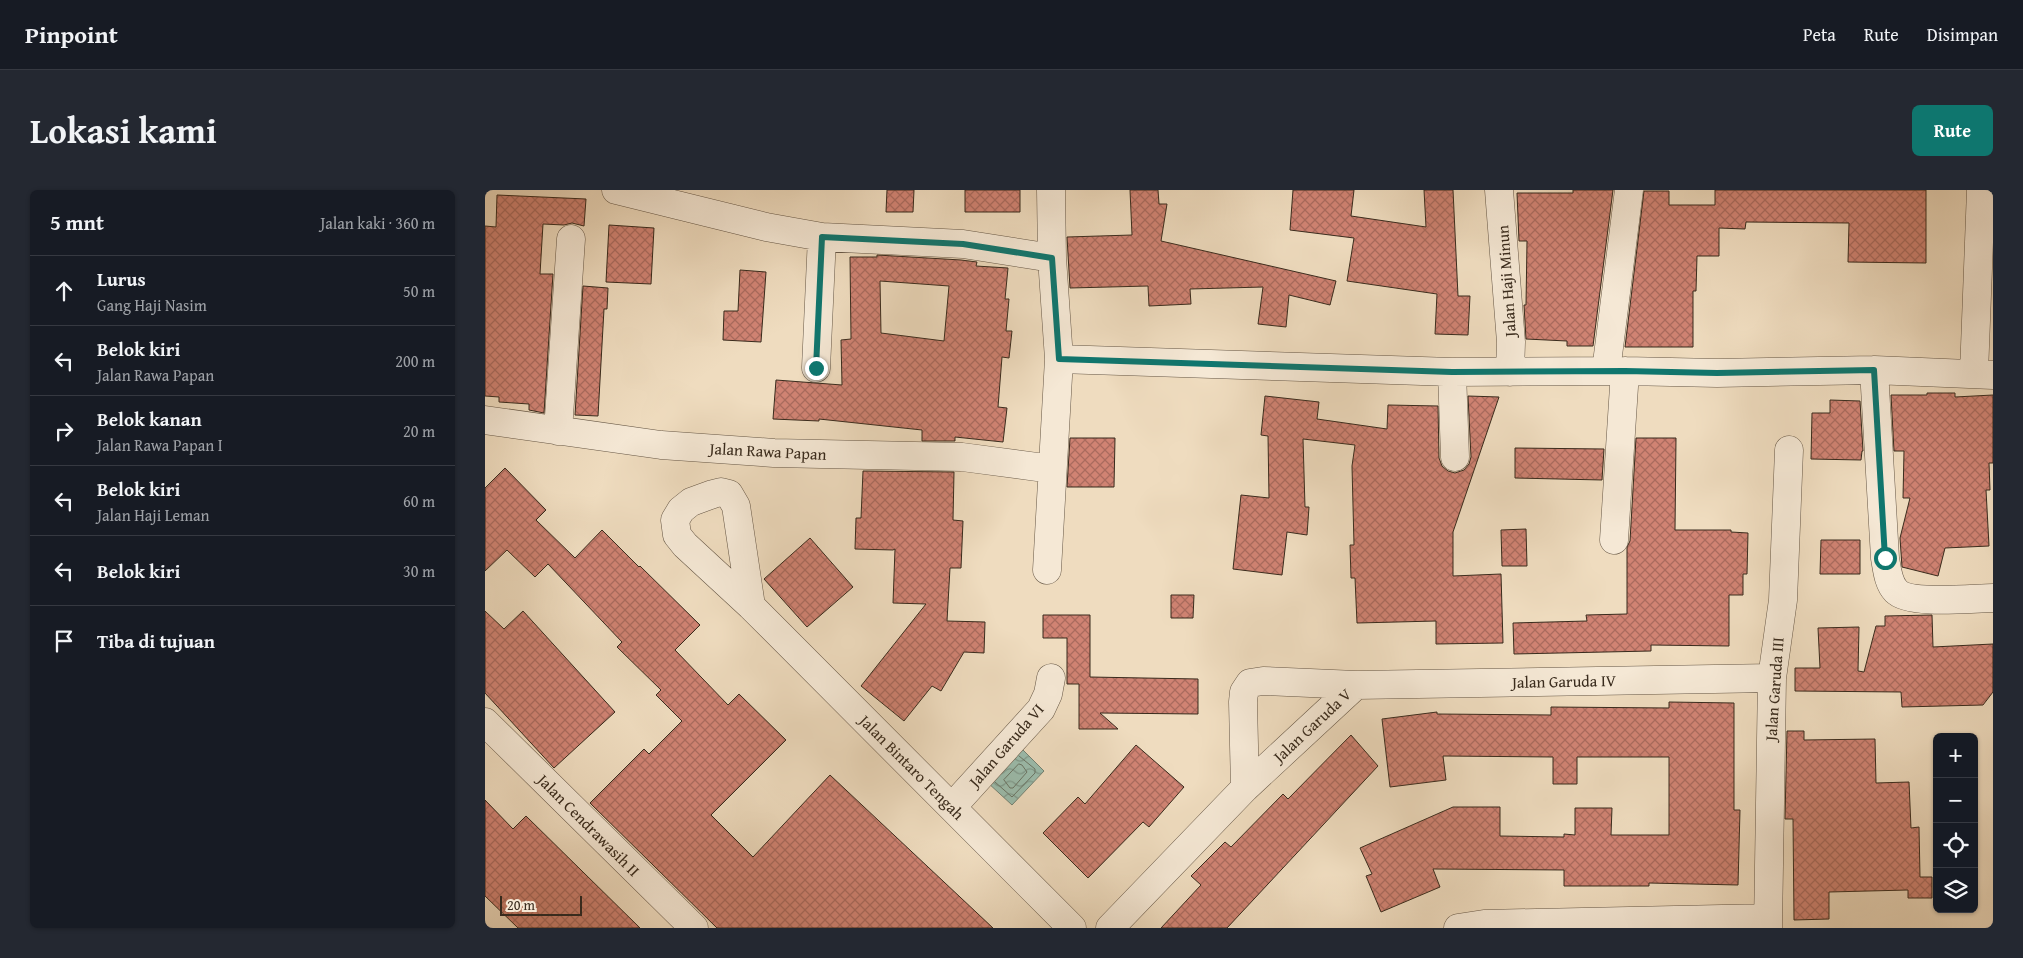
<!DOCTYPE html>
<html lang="id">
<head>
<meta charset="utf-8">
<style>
  body { margin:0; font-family:"Gentium Book Plus",serif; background:#242831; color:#f1f3f6 }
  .controls { position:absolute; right:15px; bottom:15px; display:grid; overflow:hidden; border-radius:8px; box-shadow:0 1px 4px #0004 }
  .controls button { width:45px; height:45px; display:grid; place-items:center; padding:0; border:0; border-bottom:1px solid #363941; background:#171b24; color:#f1f3f6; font:25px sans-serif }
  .scale { position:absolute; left:15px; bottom:12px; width:82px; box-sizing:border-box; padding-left:5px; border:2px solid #392b1d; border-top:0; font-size:14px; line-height:18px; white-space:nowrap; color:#392b1d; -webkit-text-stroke:4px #f5e8d5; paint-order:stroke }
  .stop { position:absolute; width:15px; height:15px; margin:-11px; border:4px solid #0f766e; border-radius:50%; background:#fff }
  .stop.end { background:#0f766e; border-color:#fff; box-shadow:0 1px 5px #0008 }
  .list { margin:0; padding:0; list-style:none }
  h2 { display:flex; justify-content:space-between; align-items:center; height:65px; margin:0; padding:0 20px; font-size:21px }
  h2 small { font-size:16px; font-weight:400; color:#9ea1a6 }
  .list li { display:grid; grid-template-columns:32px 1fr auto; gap:15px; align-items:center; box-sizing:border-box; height:70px; padding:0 20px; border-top:1px solid #363941 }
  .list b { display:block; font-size:19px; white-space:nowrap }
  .list p { margin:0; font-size:16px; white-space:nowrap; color:#9ea1a6 }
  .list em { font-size:16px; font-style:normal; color:#9ea1a6 }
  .icon { flex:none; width:28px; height:28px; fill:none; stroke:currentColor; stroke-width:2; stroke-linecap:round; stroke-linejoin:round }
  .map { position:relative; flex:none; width:1508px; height:738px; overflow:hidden; border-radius:8px }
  header { display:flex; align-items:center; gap:30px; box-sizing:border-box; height:70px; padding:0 25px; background:#171b24; border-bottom:1px solid #363941 }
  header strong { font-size:24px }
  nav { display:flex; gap:28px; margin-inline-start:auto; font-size:18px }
  .intro { display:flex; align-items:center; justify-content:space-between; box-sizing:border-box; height:120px; padding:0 30px }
  h1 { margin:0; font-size:35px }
  .button { padding:12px 22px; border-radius:8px; background:#0f766e; color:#fff; font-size:18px; font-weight:700 }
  main { display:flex; gap:30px; padding:0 30px }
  aside { flex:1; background:#171b24; border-radius:8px; box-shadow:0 1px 4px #0004 }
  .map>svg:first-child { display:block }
</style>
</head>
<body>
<header>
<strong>Pinpoint</strong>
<nav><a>Peta</a><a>Rute</a><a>Disimpan</a></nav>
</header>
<div class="intro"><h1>Lokasi kami</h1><a class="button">Rute</a></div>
<main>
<aside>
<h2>5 mnt<small>Jalan kaki · 360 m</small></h2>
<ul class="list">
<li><svg class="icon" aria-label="ahead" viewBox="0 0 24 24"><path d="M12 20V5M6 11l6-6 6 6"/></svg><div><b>Lurus</b><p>Gang Haji Nasim</p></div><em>50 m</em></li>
<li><svg class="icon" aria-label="left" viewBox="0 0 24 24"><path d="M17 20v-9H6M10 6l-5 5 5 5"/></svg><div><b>Belok kiri</b><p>Jalan Rawa Papan</p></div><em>200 m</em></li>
<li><svg class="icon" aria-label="right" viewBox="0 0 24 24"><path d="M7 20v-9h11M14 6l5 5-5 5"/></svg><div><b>Belok kanan</b><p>Jalan Rawa Papan I</p></div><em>20 m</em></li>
<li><svg class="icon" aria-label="left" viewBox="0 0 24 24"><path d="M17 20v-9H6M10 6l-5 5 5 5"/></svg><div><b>Belok kiri</b><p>Jalan Haji Leman</p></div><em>60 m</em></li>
<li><svg class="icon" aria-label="left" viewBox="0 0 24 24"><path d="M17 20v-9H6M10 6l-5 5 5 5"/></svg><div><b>Belok kiri</b></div><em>30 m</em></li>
<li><svg class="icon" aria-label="arrive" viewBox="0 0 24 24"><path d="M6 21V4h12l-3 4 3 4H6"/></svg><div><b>Tiba di tujuan</b></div></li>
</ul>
</aside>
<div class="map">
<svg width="1508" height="738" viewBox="0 0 1508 738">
  <defs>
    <pattern id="water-waves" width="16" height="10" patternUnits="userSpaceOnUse" patternTransform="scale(1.25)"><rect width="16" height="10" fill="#9bbcac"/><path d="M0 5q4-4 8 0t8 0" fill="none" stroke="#7f998b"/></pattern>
    <pattern id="building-cross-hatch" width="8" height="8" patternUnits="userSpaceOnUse" patternTransform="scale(1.25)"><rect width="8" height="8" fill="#d08373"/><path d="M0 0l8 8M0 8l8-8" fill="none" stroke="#aa6b5e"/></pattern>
  </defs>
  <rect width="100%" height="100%" fill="#efdcbf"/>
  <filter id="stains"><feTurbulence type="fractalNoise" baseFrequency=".004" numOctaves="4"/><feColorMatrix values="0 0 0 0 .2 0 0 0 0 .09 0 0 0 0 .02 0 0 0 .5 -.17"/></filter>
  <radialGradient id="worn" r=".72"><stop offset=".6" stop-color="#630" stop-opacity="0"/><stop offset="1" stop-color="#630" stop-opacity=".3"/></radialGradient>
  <path fill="url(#water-waves)" stroke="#748273" d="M535,557l24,24 -32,34 -25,-23z"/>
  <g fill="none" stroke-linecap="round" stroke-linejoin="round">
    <path stroke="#6a7464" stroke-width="1" d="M534,574l3,1 5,7 -14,16h-3l-6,-8z
      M510,592l17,15 23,-24v-4l-16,-13"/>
  </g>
  <path fill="url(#building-cross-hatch)" stroke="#392b1d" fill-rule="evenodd" d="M402,0h27l-1,22h-27z
    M480,0h55v22h-55z
    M645,0h28l1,14h8l-6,37 175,40 -6,24 -41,-10 -3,32 -28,-3 5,-37 -73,2 1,15 -42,2 -1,-20 -78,2 -3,-51 65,-2z
    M808,0h61l-3,26 75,11 -2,-37h29l5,106h12l-2,39 -33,-1 2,-40 -90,-13 7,-43 -64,-8z
    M1088,0h40l-20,156h-26v-5l-41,-2 -2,-34h2l1,-64h-8l-2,-48h56z
    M1230,0h211v73l-78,-1 1,-39 -103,-1 -1,7 -26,-1v28h-22l-1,35h-3v56h-68l19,-156h25v14h46z
    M12,5l89,4 -2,27 -12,-3 -8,2 -21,-1 -3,50h13l-9,139 -15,-3v-6l-30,-2v-5l-14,-1v-170l11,1z
    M124,35l45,3 -3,56 -45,-2z
    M392,65l84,5 16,2 -1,4 32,2 -3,31h4l-3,32h6l-3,27 -7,-1 -4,50 9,1 -4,34 -48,-5v4h-33v-11l-103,-11v2l-46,-2 3,-39 66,5 -1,-45 10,-1 -1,-82h27zM395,91l69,5 -5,55 -63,-8z
    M255,80l26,2 -5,70 -38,-2 1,-29h14z
    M98,96l25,2 -1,21h-3l-6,107 -23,-1z
    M1442,203h28v4l38,-2v68h-4l1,27h-4l3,56 -44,2 -7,28 -36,-9 -2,-29 10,-40h-7l1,-47h-10l-3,-56h36z
    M780,206l54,6 -2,17 70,10 1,-24 50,1 1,52 3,8 6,5 7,2 9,-3 5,-6 2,-7 -3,-61 31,1 -46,135v44l48,-2 2,69 -67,1v-23l-79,2 -2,-45h-4l-1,-33h4l-2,-79 3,-21 -52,-6 2,68h4l-2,28 -20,-3 -5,43 -49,-6 8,-74 28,3 -1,-62 -7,-1z
    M1345,210l30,1 3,50h-1l-1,9 -50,-1 1,-46h18z
    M585,248h45l-1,49h-47z
    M1151,248h40l-1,92h56v2l17,1 -1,41h-4v21h-14v51l-78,-1v6l-137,3 -1,-31 74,-2 -1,-6 41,-1v-67l3,-6z
    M1030,258l89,1 -2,31 -87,-2z
    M20,278l41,42 -10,10 39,38 27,-28 37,37 1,-1 60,59 -25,25 53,55 11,-11 47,46 -75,75 42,42 77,-82 163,153h-276l-127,-125 54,-54 5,5 33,-33 -26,-26 5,-5 -44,-43 5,-5 -74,-78 -13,13 -28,-27 -22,21v-83z
    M378,281l91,1 -1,48 10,1 -2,47h-11l-3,53 38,1 -1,31 -20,-1 -23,39 -9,-5 -28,35 -43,-35 65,-82 -33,-1 2,-54 -2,1 -38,-1 1,-31h5z
    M1041,339l1,37h-25l-1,-36z
    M325,348l43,49 -46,40 -43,-48z
    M1336,350h39v34h-40z
    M686,405h23l-1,23h-22z
    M0,421l19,18 19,-18 92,101 -61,56 -69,-75z
    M558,425h47v62l108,2v35l-98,-1 18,16h-39v-45h-12v-46h-24z
    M1447,425l1,32 60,-3v48l-10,13 -81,2 -1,-15 -106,-1v-23h25l-2,-40 41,-1 -1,44 6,1 12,-46h9v-10z
    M1184,512l65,1v107h6l-2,75 -89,-2v3h-85v-16l-131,-1 7,18 -59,25 -15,-36 6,-2 -12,-26 93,-41h47v29l64,1v-3l11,1v-27h37l-1,27h58v-78h-92v27h-24v-27l-110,-1 3,24 -56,7 -8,-68 55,-7v2l114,1v-8l118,1z
    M1302,541h17v9l71,-1 1,44 33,-1 2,46 8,-1 1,50h12v21h-24v-8l-79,2v27l-35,1 -1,-101h-8z
    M866,545l27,31 -151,162h-66l40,-43 -10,-9 34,-34 6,5 52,-53 5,5z
    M651,555l48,42 -35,40 -6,-5 -55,56 -45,-45 35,-36 7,7z
    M0,610l28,29 13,-13 114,112h-122l-33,-32z"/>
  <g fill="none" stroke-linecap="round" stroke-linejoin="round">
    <g stroke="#665746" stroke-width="29">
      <path id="minor" d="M131,0l150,37 56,10 141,7 89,14
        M1014,0l12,152 -1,30
        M574,169l393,13 173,-1 92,2 157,-3 119,5
        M331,178l6,-131
        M1389,180l11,188c2,11 3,25 11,33 13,14 77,7 97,7
        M1121,181l23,-181
        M967,182l3,85
        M1489,183l7,-183
        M0,230l176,25 113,8 188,4 90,12
        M73,241l13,-192
        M1129,350l11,-169
        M562,380l12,-211 -7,-101 -1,-68
        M266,416l-15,-100 -7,-12 -8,-2 -8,2 -22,8 -10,8 -6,10 2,15 8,10 66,61 321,322
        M0,532l209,206
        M760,598l-2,-86 1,-10 6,-9 13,-2 93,4 416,-7
        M467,617l89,-98 7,-15 3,-16
        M625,738l135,-140 111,-103
        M973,738l26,-4 284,-6
        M1283,738l4,-250 11,-78 6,-150"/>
    </g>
    <use href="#minor" stroke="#f5e8d5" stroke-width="28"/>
  </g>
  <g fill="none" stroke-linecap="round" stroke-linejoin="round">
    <path stroke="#0f766e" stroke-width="6" d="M331,178l6,-131 141,7 89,14 7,101 393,13 173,-1 92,2 157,-3 11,188"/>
  </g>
  <g text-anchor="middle" stroke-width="4.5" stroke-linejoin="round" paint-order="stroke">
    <g font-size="16" fill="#392b1d" stroke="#f5e8d5">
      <text transform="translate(1021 91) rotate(-94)" y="6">Jalan Haji Minun</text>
      <text transform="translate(283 261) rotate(3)" y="6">Jalan Rawa Papan</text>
      <text transform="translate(1079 491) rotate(-1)" y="6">Jalan Garuda IV</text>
      <text transform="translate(1289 499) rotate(-86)" y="6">Jalan Garuda III</text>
      <text transform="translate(827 535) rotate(-43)" y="6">Jalan Garuda V</text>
      <text transform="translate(521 555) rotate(-49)" y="6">Jalan Garuda VI</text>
      <text transform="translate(427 577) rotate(45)" y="6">Jalan Bintaro Tengah</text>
      <text transform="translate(104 635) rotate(45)" y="6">Jalan Cendrawasih II</text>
    </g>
  </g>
  <rect width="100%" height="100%" filter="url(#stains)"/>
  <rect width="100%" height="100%" fill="url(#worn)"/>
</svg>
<div class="controls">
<button>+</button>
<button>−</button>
<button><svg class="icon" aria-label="locate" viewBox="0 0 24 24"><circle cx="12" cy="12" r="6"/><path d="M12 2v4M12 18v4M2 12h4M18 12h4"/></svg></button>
<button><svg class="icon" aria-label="layers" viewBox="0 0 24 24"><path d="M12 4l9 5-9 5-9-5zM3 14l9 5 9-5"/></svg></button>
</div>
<div class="scale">20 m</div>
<div class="stop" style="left:1400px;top:368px"></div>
<div class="stop end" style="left:331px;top:178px"></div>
</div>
</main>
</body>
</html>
